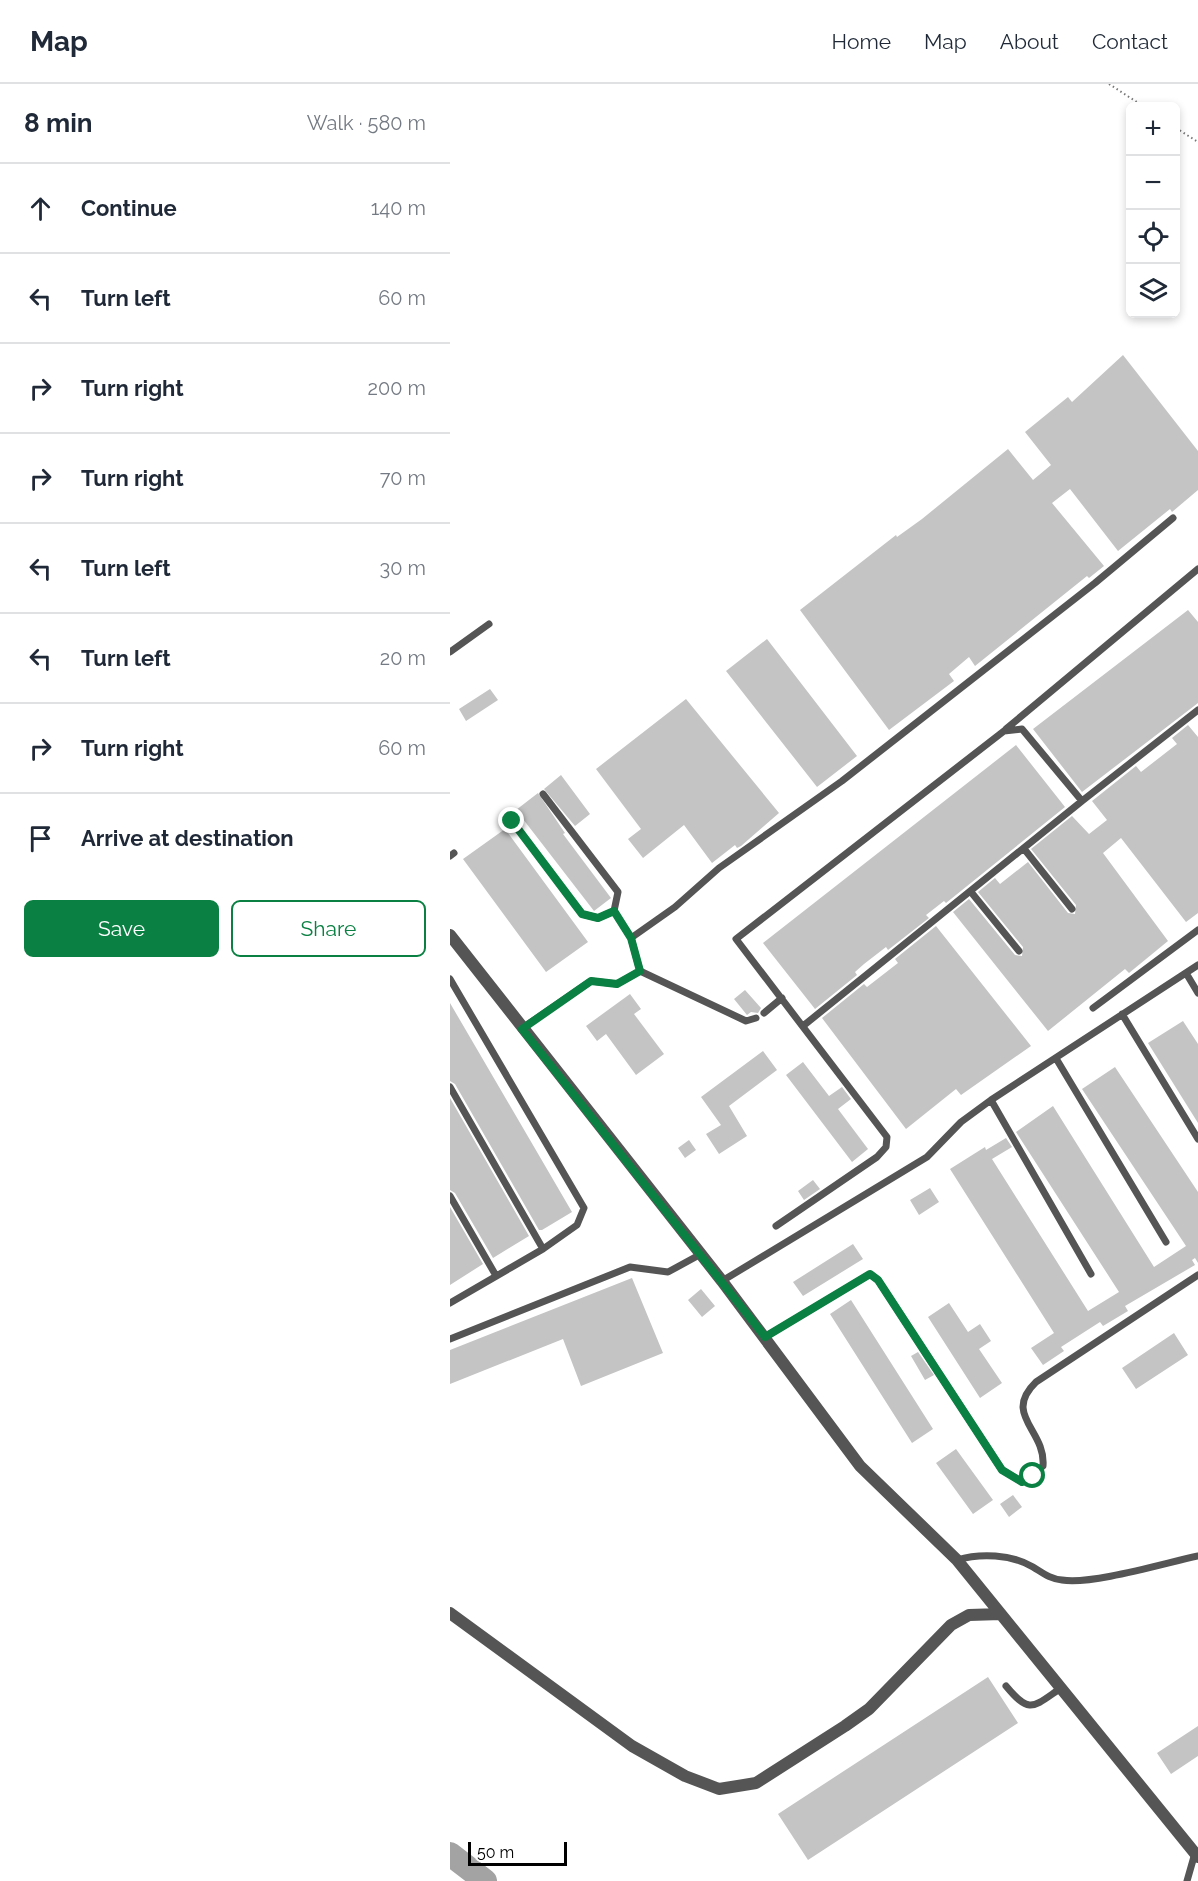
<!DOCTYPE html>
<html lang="en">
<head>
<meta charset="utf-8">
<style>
  body { margin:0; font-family:Raleway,sans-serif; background:#f2f2f3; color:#1f2937 }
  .controls { position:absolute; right:18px; top:18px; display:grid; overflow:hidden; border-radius:9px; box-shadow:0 3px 9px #0003 }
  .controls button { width:54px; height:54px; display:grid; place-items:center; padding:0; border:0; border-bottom:2px solid #e0e1e3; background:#fff; color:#1f2937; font:30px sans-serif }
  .scale { position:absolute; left:18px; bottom:15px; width:99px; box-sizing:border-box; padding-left:6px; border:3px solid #000; border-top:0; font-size:16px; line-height:21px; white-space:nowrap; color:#000; -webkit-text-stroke:4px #fff; paint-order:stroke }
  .stop { position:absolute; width:18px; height:18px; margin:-14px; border:4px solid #0b8043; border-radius:50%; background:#fff }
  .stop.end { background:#0b8043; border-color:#fff; box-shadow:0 2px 6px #0008 }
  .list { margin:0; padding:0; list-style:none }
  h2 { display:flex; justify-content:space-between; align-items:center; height:78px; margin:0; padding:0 24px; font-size:26px }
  h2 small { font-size:20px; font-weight:400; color:#747a83 }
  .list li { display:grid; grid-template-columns:39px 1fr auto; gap:18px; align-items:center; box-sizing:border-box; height:90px; padding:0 24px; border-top:2px solid #e0e1e3 }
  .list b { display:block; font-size:22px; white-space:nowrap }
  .list em { font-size:20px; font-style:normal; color:#747a83 }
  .actions { display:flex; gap:12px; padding:18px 24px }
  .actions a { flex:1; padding:14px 0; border:2px solid #0b8043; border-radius:9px; text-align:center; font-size:21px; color:#0b8043 }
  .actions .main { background:#0b8043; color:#fff }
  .icon { flex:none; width:33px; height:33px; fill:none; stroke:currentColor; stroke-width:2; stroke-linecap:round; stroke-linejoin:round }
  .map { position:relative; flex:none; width:748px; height:1797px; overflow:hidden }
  header { display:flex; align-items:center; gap:36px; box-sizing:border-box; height:84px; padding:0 30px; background:#fff; border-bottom:2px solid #e0e1e3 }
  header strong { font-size:28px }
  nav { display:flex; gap:33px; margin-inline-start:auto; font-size:21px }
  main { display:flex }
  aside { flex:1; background:#fff }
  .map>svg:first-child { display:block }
</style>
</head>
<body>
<header>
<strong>Map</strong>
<nav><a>Home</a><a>Map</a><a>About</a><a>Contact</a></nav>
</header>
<main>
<aside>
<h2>8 min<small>Walk · 580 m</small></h2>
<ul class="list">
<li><svg class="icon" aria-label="ahead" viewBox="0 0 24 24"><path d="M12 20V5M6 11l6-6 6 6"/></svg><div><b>Continue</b></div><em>140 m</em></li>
<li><svg class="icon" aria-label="left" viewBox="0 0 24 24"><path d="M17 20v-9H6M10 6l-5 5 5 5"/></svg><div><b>Turn left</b></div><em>60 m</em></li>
<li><svg class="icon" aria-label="right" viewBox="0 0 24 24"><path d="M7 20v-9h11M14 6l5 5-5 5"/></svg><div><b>Turn right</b></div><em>200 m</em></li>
<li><svg class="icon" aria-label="right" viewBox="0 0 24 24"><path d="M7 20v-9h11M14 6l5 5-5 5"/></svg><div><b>Turn right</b></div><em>70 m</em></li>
<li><svg class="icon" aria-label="left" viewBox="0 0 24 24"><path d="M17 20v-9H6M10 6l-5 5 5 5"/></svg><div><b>Turn left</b></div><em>30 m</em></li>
<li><svg class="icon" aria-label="left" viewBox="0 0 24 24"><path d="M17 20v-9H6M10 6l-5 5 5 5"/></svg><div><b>Turn left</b></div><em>20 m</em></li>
<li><svg class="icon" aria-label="right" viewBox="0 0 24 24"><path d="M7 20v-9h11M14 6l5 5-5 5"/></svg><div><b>Turn right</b></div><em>60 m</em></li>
<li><svg class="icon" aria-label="arrive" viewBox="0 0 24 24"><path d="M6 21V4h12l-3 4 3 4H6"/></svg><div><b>Arrive at destination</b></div></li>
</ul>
<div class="actions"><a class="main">Save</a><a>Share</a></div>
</aside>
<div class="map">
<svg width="748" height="1797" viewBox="0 0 748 1797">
  <rect width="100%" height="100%" fill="#fff"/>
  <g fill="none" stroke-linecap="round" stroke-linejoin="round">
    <path stroke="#a3a3a3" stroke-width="24" d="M0,1770l35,27"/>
  </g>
  <path fill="#c4c4c4" d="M673,271l75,96v39l-26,22 -2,-3 -52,42 -48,-62 -18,14 52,63 -15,12 -2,-2 -112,90 -6,-9 -20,17 5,7 -65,49 -89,-120 96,-75 1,2 25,-18 86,-70 25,31 18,-15 -26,-33 43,-35 4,5z
    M738,526l10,12v81l-116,89 -49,-63z
    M317,555l90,117 -40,31 -91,-116z
    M40,605l8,11 -32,21 -7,-12z
    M236,615l93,114 -38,33 -4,2 -2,-3 -23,18 -28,-38 -41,33 -15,-19 13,-10 -45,-60z
    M738,641l10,12v176l-12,9 -65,-84 -18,15 65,88 -39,32 -4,-4 -77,62 -95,-119 16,-13 46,56 7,1 1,-9 -45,-55 17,-14 5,6 28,-22 40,51 7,1 1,-9 -45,-56 41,-33 17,18 18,-14 -15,-19 44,-35 5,6 36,-28 -5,-6z
    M566,661l49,62 -119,96 -2,-2 -18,14 3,3 -41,32 -2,-3 -22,17 -9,8 2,3 -42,34 -52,-66z
    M111,691l29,39 -15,12 -31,-37z
    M88,709l27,40 -2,1 48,64 -17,13 -78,-101z
    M55,745l83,113 -42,30 -83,-113z
    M486,842l95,120 -70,49 -5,-6 -50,40 -84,-111 42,-34 3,3 31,-24 -3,-4z
    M295,906l16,18 -3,5 -7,-1 -4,3 -13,-16z
    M180,910l11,15 -7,5 30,40 -28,21 -30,-41 -9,7 -11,-15z
    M0,919l122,209 -30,18h-3l-84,-146 -5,-3z
    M733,937l15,23v79l-50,-80z
    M313,967l14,19 -48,36 18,30 -28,18 -13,-20 15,-9 -20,-28z
    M353,978l26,34 13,-9 9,12 -13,10 30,40 -16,13 -66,-87z
    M665,983l83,125v71l-3,-5 -3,2 3,5 -70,41 3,5 -25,15 -3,-4 -39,25 3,4 -21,14 -12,-17 23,-15 -104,-164 35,-22 1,3 20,-12 6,9 -20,12 96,152 31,-19 -103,-160 37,-26 101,161 32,-21 -104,-157z
    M0,1014l79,138 -36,22 -38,-65 -5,-3z
    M239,1056l7,10 -11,8 -7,-10z
    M363,1096l7,9 -16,11 -6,-9z
    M480,1104l9,14 -20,13 -9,-15z
    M0,1123l33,57 -33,21z
    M403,1160l10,15 -60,37 -10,-14z
    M182,1194l31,75 -82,33 -18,-47 -113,45v-34z
    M251,1205l14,17 -13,11 -14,-17z
    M401,1216l82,129 -21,14 -82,-129z
    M499,1219l19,29 12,-8 11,17 -12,8 23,34 -22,15 -52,-81z
    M724,1249l14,22 -52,34 -14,-21z
    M468,1268l16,23 -9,5 -14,-24z
    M506,1365l37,51 -20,14 -37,-51z
    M563,1411l9,12 -13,10 -9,-13z
    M538,1593l30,46 -210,137 -30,-46z
    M748,1642v30l-27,18 -14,-21z"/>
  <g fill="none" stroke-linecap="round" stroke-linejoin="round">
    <path stroke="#777" stroke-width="2" stroke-dasharray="1.5 3" stroke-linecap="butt" d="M659,0l34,22
      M726,44l22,14"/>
    <path stroke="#555" stroke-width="7" d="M0,568l39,-28
      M556,645l192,-160
      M93,710l75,98 -4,19 17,27
      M62,737l70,93 16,4 16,-7
      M575,766l47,59
      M0,772l4,-3
      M521,808l48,59
      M190,887l106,50 10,-3
      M736,889l12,20
      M0,895l134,229 -7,17 -34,24 -93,54
      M643,924l105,-78
      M314,929l18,-15
      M672,930l76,125
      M353,942l279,-225
      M71,945l70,-48 26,3 23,-13 -9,-33 44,-31 44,-39 123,-87 253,-198 78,-65
      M607,976l109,182
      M0,1003l93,162
      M541,1016l100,174
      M0,1112l45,78
      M326,1142l101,-69 9,-10 1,-10 -151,-198 268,-208 18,-2 60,72 116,-91
      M272,1197l205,-124 34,-35 30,-22 207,-135
      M315,1253l105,-63 8,6 124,190 20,12 21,-16c3,-36 -41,-51 -7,-84l162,-107
      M0,1255l180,-72 38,5 33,-18
      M507,1476c23,-7 54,-6 76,7 10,6 17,12 29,13 30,5 103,-17 136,-24
      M556,1602c24,29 27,21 55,2
      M737,1797l8,-28"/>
    <path stroke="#555" stroke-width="12" d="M0,851l272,346 138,185 97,94 241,297
      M0,1529l182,133 53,30 34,13 37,-6 89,-57 24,-17 82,-84 18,-10 32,-1"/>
  </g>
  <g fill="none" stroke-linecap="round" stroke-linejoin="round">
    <path stroke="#0b8043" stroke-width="8" d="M62,737l70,93 16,4 16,-7 17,27 9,33 -23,13 -26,-3 -69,48 243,308 105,-63 8,6 124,190 20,12 11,-6"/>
  </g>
</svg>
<div class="controls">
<button>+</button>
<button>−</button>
<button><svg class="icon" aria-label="locate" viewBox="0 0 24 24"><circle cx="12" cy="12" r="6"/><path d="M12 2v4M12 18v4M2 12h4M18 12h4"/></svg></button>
<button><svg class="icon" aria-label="layers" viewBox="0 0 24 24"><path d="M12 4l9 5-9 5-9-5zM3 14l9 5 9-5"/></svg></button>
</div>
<div class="scale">50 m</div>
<div class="stop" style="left:583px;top:1392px"></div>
<div class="stop end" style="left:62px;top:737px"></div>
</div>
</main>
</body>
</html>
